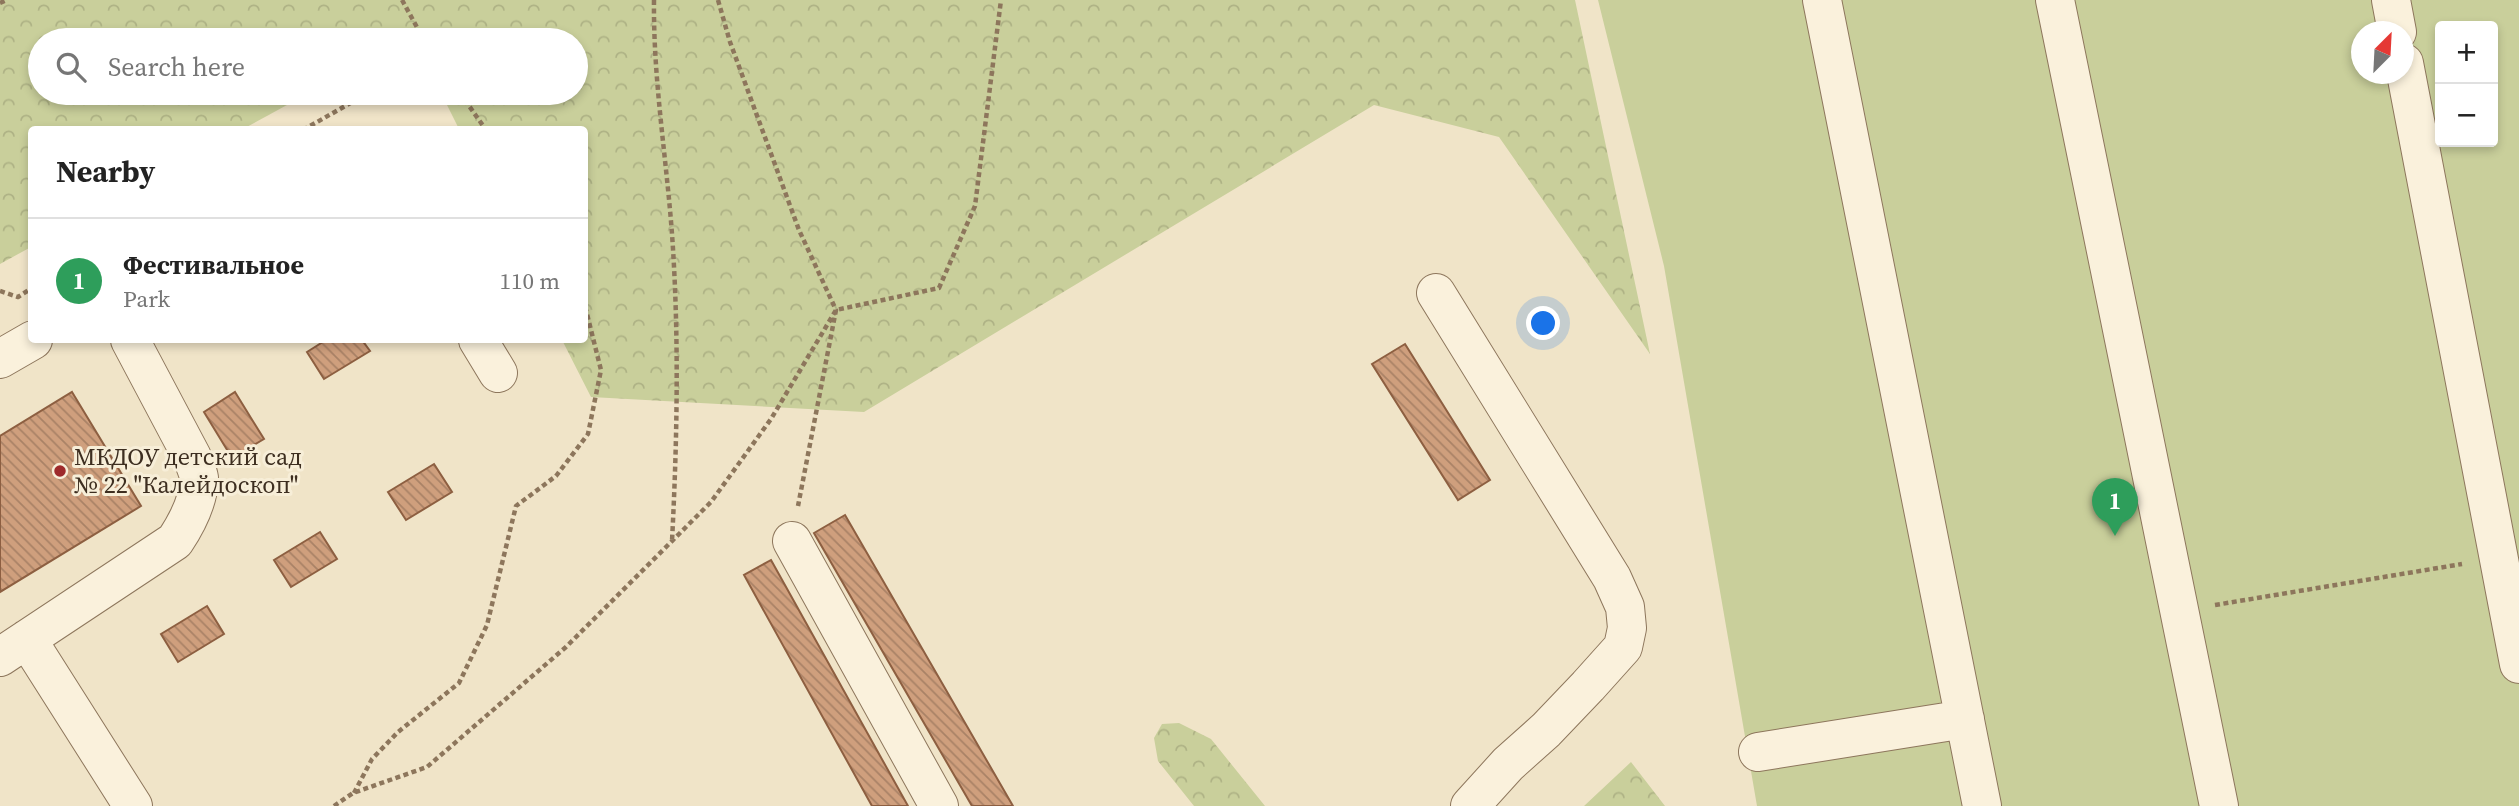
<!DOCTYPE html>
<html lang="en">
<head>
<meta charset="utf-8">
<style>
  body { margin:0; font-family:"Source Serif 4",serif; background:#f6f6f6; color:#222 }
  .controls { position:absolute; right:21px; top:21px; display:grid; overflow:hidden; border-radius:7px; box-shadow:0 4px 10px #0003 }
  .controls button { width:63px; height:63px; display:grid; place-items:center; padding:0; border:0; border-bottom:2px solid #e0e0e0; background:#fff; color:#222; font:35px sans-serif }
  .compass { position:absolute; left:2351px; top:21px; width:63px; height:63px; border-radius:50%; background:#fff; box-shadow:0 4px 10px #0003; rotate:24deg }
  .you { position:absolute; left:1544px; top:324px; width:24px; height:24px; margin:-18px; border:5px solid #fff; border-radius:50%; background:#1a73e8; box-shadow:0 0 0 10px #1a73e833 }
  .badge { display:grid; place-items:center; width:46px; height:46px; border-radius:50%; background:#d93025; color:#fff; font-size:23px; font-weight:700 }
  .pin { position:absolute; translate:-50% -58px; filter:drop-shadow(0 2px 4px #0008) }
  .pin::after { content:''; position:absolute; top:37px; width:24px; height:21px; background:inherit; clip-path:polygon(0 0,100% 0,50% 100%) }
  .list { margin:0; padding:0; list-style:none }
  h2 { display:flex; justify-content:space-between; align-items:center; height:91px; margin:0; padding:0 28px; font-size:30px }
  h2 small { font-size:23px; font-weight:400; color:#767676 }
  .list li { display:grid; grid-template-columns:46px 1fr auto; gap:21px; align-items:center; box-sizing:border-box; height:126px; padding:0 28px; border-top:2px solid #e0e0e0 }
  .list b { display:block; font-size:26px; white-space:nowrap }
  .list p { margin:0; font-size:23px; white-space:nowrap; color:#767676 }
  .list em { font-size:23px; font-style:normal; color:#767676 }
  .icon { flex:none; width:38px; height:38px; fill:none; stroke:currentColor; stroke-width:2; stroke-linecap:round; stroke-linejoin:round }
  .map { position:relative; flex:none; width:2519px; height:806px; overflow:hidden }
  .search { position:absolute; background:#fff; box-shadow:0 4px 10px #0003; left:28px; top:28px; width:560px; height:77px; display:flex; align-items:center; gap:18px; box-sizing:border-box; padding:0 24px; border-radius:38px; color:#767676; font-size:26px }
  .panel { position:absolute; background:#fff; box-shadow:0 4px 10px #0003; left:28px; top:126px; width:560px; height:217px; border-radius:7px }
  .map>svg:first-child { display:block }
</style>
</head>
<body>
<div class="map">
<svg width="2519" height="806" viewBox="0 0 2519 806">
  <defs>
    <pattern id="forest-crowns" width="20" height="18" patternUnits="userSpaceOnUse" patternTransform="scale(1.75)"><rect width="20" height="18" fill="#c9cf9b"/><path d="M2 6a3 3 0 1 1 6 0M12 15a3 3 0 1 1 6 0" fill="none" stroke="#aeb285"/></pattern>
    <pattern id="building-back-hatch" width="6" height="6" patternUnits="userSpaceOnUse" patternTransform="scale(1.75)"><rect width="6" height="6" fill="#cf9f7d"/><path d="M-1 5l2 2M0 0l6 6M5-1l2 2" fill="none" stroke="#a98266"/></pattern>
  </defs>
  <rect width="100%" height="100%" fill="#f0e4c8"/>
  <path fill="#c9cf9b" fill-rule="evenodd" d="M1598,0h921v806h-762l-93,-540zM2440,26h53v116h-53zM2362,32h42v42h-42z"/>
  <path fill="url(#forest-crowns)" d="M0,0h1575l75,354 -151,-217 -125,-32 -510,307 -273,-15 -29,-57h22v-210l-125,-1 -18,-36h135v-53h-161l-3,-4 -8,4h-364v53h269l-66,36 -211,1 -1,117 -31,17z
    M1179,723l32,16 54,67h-71l-36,-45 -4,-23 8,-14z
    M1631,762l34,44h-81z"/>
  <path fill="url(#building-back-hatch)" stroke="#8d5f41" stroke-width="2" d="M326,340h36l8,11 -46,28 -17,-27z
    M1405,344l85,136 -32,20 -86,-136z
    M72,392l69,114 -141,86v-156z
    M235,392l29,47 -32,19 -28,-46z
    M434,464l18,28 -46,28 -18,-28z
    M845,515l168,291h-41l-158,-273z
    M320,532l17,27 -46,28 -17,-27z
    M771,560l137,246h-36l-128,-231z
    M207,606l17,28 -46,28 -17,-28z"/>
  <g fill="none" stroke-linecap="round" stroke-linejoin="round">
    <g stroke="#8d765c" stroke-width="40">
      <path id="minor" d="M1822,0l160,806
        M2055,0l164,806
        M2391,0l6,32
        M2404,63l115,601
        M1436,293l176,285 13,29 2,21 -4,19 -35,39 -42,44 -38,34 -38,42
        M478,340l20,33
        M0,359l33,-19
        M792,541l147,265
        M27,639l106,167
        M0,657l175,-116c12,-18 24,-40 24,-63 -1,-7 -5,-15 -7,-21l-62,-117
        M1758,752l207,-33"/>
    </g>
    <path stroke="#8d765c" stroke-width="4.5" stroke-dasharray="5 3.5" stroke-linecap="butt" d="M402,0l22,40
      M654,0c-1,84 14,166 19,249 6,97 4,195 -1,292
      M718,0l12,42 69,188 37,80 -38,196
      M0,3l7,-3
      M460,93l26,37
      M303,130l65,-37
      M0,291l18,6 14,-9
      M2215,605l247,-41
      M354,793l18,-34 26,-27 61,-49 28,-58 29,-119 40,-30 32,-42 13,-64 -17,-68
      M334,806l19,-13 74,-26 139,-120 145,-145 60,-83 65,-109 103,-22 36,-82 26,-206"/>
    <use href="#minor" stroke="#faf1dc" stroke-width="38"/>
  </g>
  <circle fill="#9e2a2b" stroke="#f7eed8" stroke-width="2.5" cx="60" cy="471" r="7"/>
  <g text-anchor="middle" stroke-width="6" stroke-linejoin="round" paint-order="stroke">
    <g font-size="24" fill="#3d2e20" stroke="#f7eed8" text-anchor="start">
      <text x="74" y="465">МКДОУ детский сад<tspan x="74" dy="28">№ 22 "Калейдоскоп"</tspan></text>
    </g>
  </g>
</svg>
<div class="controls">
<button>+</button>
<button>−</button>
</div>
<svg class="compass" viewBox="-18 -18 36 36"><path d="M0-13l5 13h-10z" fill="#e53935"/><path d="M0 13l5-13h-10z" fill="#767676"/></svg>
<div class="you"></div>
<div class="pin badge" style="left:2115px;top:536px;background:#2e9e5b">1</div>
<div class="search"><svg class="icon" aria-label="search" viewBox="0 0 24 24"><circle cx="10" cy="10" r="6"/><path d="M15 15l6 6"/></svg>Search here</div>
<section class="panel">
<h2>Nearby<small></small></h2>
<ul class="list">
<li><span class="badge" style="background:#2e9e5b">1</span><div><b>Фестивальное</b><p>Park</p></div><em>110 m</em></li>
</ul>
</section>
</div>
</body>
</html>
